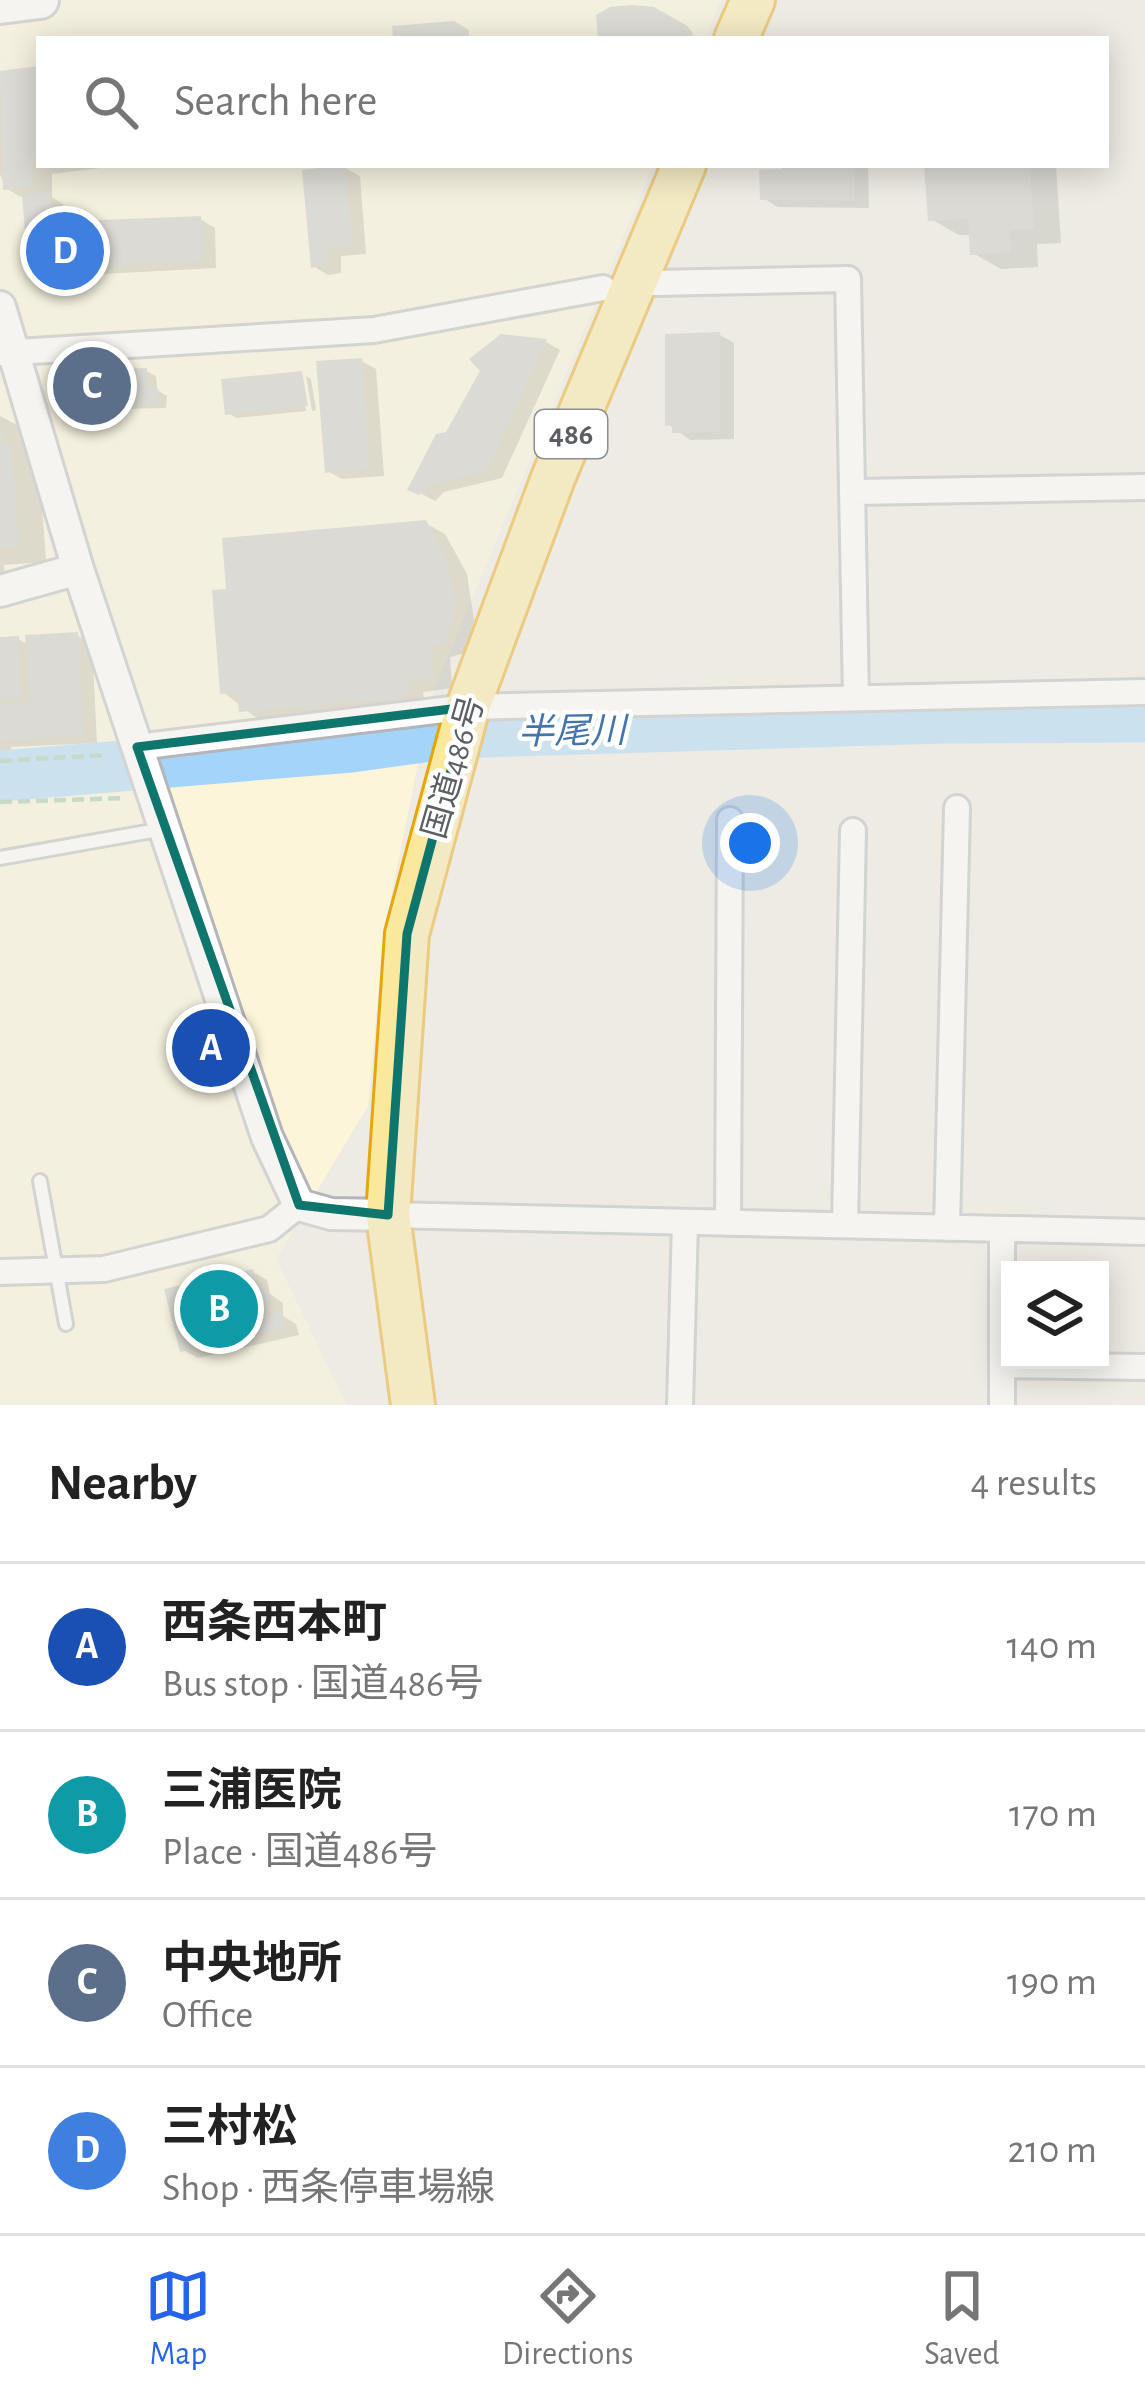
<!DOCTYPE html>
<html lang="en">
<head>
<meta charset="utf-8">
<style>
  body { margin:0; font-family:"Alegreya Sans","Noto Sans JP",sans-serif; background:#f6f6f6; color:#222 }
  .controls { position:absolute; right:36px; bottom:36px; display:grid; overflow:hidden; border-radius:0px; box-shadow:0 6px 30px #0003 }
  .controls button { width:108px; height:108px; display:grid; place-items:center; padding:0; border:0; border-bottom:3px solid #e0e0e0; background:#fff; color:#222; font:60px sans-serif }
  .you { position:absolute; left:750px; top:843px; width:42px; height:42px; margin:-30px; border:9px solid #fff; border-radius:50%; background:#1a73e8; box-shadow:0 0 0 18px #1a73e833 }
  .badge { display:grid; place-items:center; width:78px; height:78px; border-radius:50%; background:#2563eb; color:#fff; font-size:39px; font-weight:700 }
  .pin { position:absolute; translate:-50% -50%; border:6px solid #fff; box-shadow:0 3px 12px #0006 }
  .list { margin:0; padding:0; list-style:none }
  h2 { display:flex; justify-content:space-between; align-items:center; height:156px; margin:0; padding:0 48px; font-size:51px }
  h2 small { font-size:39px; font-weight:400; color:#767676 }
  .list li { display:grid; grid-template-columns:78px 1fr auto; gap:36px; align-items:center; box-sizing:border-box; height:168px; padding:0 48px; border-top:3px solid #e0e0e0 }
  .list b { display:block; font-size:45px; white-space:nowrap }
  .list p { margin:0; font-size:39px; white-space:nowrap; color:#767676 }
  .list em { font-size:39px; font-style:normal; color:#767676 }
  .icon { flex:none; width:66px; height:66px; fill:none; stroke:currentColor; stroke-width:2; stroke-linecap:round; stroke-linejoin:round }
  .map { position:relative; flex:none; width:1145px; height:1405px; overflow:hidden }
  .search { position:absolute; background:#fff; box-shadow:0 6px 30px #0003; left:36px; right:36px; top:36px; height:132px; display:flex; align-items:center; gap:30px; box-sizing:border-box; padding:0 42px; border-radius:0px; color:#767676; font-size:45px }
  .sheet { height:828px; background:#fff }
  nav { display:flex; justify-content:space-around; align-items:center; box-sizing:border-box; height:168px; border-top:3px solid #e0e0e0; background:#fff; font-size:33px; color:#767676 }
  nav a { display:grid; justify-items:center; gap:6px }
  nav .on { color:#2563eb }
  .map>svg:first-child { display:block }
</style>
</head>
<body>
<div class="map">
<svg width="1145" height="1405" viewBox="0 0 1145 1405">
  <rect width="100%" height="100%" fill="#edebe3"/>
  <path fill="#fcf5d9" d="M0,0h721l-16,39h-666v126h614l-221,530 -48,237 -16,174 -92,153 71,146h-347z"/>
  <path fill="#0003" d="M39,69v96h85l-72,9v23l11,7 2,20 135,-5 15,9 1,40 -171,9 -15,-9 -5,-69 -20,-11 -5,-14v-100z
    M785,165h83l1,43 -91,-1 -15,-9 22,-26z
    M927,165h129l5,78 -24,1 1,23 -37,2 -28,-16 -1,-18h-13l-28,-16z
    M345,168l15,8 6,78 -25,2v17l-13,2 -15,-9z
    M720,335l14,8v96l-44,1 -22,-16z
    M502,337l44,5 14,8 -58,128 -58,14 -9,9 -24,-13 37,-53z
    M361,361l15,8 8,107 -42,3 -14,-8z
    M146,371l10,5 1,14 10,6 -1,12 -86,2 -9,-5z
    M301,374l5,37 -69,7 -9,-5z
    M306,376l5,3 5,31 -4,1z
    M0,416l30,16 9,30 7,100 -42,3 1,16 -5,1z
    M425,523l20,11 22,40 7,46 -9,33 -15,4 2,31 -29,4 2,14 -163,16 -39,-30 7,-100z
    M77,635l15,9 5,99 -86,4 1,10 -12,1v-118l18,-1 11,6z
    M253,1272l14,8 3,14 13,9v13l13,8 3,11 -101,23 -15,-8z"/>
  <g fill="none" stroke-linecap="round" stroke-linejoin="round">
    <path stroke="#a5d4fb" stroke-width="51" d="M0,776l351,-29 101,-14 492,-15 201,-1"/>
  </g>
  <path fill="#c8c6c0" d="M632,5l22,2 32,18 7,8 -3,6h-92l-2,-24 14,-8z
    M454,21l15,9v9h-76l-1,-13z
    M39,66v97l-6,1v22l-30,4 -3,-119z
    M346,165l6,82 -25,2v17l-16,2 -9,-98z
    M782,165h73v36l-95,-1 -1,-30 23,-1z
    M924,165h106l4,64 -24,1 1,22 -41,3 -2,-36 -40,2z
    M49,192l3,30 149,-6 1,45 -174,9 -6,-76z
    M720,332v100l-48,1v-8l-7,1v-92z
    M501,334l46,5 -60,132 -58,14 -10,10 -12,-5 29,-56 10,-2 34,-61 -11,-12z
    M362,358l8,111 -45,4 -9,-112z
    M147,368l1,19 10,1 -1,17 -89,2 -2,-37z
    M302,371l6,35 -83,9 -4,-36z
    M0,432h4v11h7l8,104 -19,2z
    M426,520l22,41 7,47 -9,35 -15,3 3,33 -29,3 1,15 -167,15 -2,-19 -17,1 -8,-104 14,-1 -4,-51z
    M78,632l5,104 -83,4v-35l30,-3 -5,-67z
    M19,636l2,61 -21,1v-61z
    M253,1269l3,13 12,9 3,8 -6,16 17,-3 3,16 -105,24 -16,-63z"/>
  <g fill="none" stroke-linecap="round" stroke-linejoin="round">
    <g stroke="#b3b5ba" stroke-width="18">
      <path id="service" d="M0,858l163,-29
        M40,1181l26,143"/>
    </g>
    <g stroke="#b3b5ba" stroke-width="30">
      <path id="minor" d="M655,283l193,-4 8,418
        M0,353l374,-23 229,-42
        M855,492l290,-5
        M137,747l331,-40 677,-15
        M388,1215l757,17
        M728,1223l2,-403
        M845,1225l8,-394
        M947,1228l10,-420
        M0,1272l104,-3 165,-40 30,-24
        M1002,1365l143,2
        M680,1405l5,-183
        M1002,1405v-176"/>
    </g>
    <g stroke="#b3b5ba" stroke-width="36">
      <path id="tertiary" d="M0,307l78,262 189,568 32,68 32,9 57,1
        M0,591l78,-22"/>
    </g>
    <g stroke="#b4b7bd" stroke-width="42">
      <path id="secondary" d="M0,5l40,-5"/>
    </g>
    <g stroke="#e6a50a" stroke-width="48">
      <path id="trunk" d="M736,39l17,-39
        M413,1405l-25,-190 19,-281 61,-227 85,-229 131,-313"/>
    </g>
    <path stroke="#9ac4a7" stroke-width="4.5" stroke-dasharray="12 6" stroke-linecap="butt" d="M0,761l108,-6
      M0,802l126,-4"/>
    <use href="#service" stroke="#fff" stroke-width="12"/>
    <use href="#minor" stroke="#fff" stroke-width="24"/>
    <use href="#tertiary" stroke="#fff" stroke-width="30"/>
    <use href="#secondary" stroke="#fff" stroke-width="36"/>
    <use href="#trunk" stroke="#fae89c" stroke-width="42"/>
  </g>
  <path d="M0 0H1145V1405H0ZM468,707l-61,227 -19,281 -89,-10 -162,-458z" fill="#edebe3" fill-opacity=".55" fill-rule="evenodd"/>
  <path fill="none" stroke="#0f766e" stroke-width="9" stroke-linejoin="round" d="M468,707l-61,227 -19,281 -89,-10 -162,-458z"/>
  <g text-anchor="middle" stroke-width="9" stroke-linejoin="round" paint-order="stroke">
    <rect fill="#fff" stroke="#8c8e92" stroke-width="3" x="535" y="410" width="72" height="48" rx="9"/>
    <g font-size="30" font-weight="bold" fill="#5b5e63">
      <text x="571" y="444">486</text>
    </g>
    <g font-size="33" fill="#5b5e63" stroke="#fff">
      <text transform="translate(452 767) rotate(-74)" y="12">国道486号</text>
    </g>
    <g font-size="36" font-style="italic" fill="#4274ad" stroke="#fff">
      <text transform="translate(572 730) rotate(-1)" y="13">半尾川</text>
    </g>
  </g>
</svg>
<div class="controls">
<button><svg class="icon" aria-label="layers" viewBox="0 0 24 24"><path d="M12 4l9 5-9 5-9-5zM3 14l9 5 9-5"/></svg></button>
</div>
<div class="you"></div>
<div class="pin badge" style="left:211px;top:1048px;background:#1a4fb4">A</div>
<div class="pin badge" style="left:219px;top:1309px;background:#0f9aa8">B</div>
<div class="pin badge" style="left:92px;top:386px;background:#5c6f8a">C</div>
<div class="pin badge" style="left:65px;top:251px;background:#3f7fe0">D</div>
<div class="search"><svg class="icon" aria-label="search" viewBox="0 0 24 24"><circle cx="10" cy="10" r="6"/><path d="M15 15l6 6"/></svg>Search here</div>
</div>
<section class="sheet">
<h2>Nearby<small>4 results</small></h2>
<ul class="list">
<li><span class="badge" style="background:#1a4fb4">A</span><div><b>西条西本町</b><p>Bus stop · 国道486号</p></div><em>140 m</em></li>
<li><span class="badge" style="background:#0f9aa8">B</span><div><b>三浦医院</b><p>Place · 国道486号</p></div><em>170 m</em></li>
<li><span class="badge" style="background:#5c6f8a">C</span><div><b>中央地所</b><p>Office</p></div><em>190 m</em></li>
<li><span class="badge" style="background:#3f7fe0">D</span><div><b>三村松</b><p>Shop · 西条停車場線</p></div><em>210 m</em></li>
</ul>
</section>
<nav>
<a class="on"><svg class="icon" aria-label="map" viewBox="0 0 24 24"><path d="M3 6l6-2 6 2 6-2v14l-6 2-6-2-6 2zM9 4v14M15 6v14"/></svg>Map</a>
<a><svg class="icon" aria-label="directions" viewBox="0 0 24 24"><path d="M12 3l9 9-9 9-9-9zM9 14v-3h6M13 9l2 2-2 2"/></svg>Directions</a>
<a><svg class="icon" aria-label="saved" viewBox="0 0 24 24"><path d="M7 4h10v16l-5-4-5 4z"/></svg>Saved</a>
</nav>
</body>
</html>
